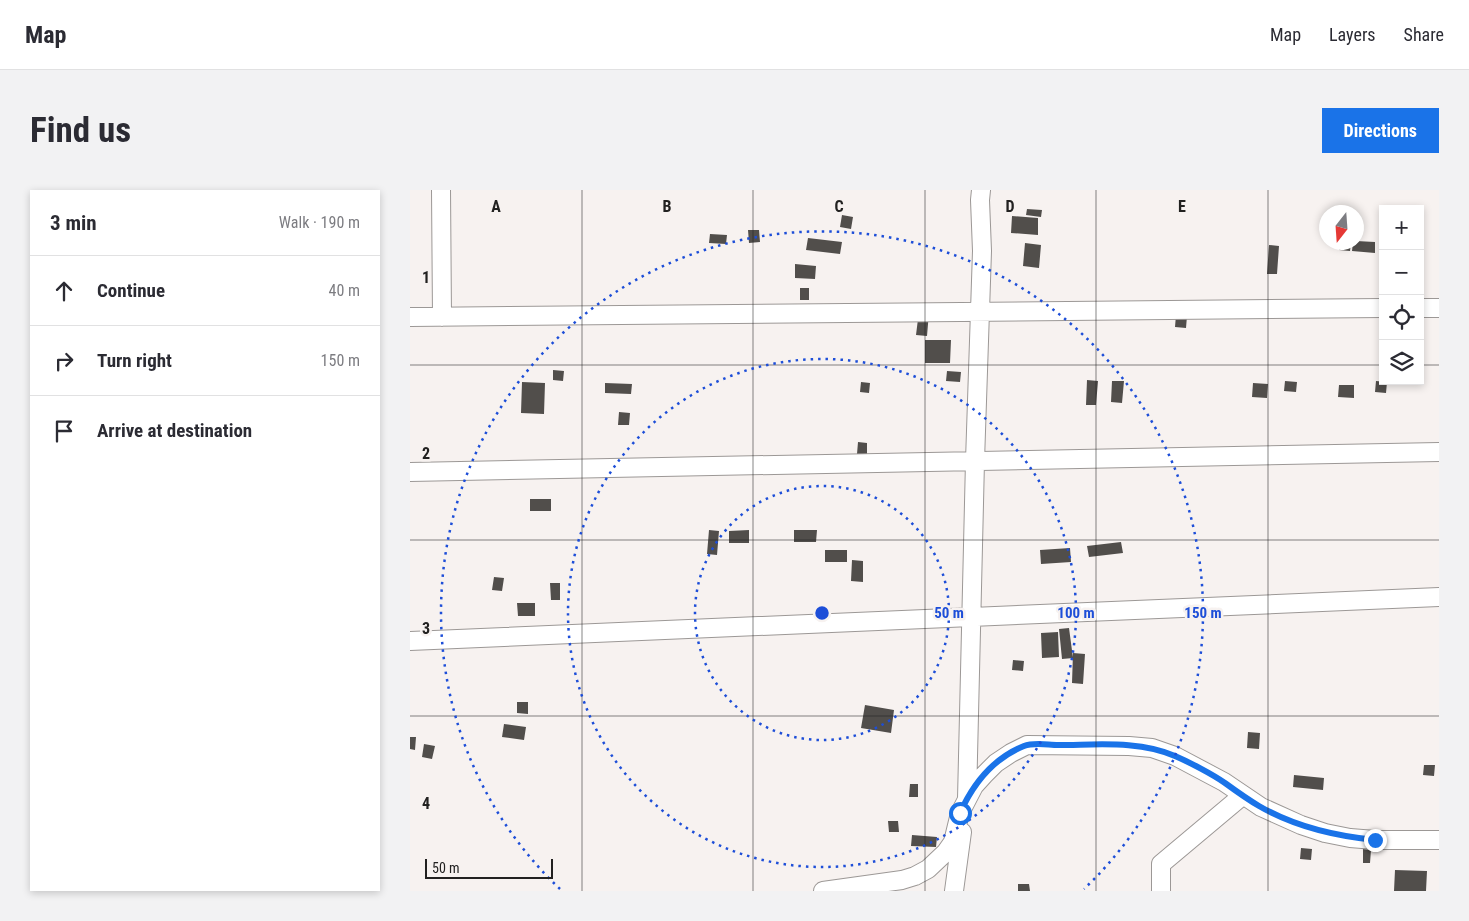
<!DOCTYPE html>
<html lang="en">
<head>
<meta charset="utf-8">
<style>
  body { margin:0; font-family:"Roboto Condensed",sans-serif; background:#f2f2f3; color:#2b2b33 }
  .controls { position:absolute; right:15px; top:15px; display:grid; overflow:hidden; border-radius:0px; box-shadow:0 2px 8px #0003 }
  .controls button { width:45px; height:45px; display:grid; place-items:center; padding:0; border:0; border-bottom:1px solid #e1e1e2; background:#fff; color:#2b2b33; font:25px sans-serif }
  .compass { position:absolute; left:909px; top:15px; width:45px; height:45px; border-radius:50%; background:#fff; box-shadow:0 2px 8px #0003; rotate:197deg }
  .scale { position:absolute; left:15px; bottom:12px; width:128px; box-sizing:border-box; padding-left:5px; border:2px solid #222120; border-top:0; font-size:14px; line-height:18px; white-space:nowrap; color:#222120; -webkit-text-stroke:4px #f7f2f0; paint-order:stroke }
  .stop { position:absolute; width:15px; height:15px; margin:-11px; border:4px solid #1a73e8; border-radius:50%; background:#fff }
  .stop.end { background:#1a73e8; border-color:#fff; box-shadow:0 1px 5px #0008 }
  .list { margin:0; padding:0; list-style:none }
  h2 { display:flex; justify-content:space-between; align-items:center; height:65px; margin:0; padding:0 20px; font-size:21px }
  h2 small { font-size:16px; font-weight:400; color:#7c7c81 }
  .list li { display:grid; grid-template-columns:32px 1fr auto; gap:15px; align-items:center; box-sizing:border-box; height:70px; padding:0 20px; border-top:1px solid #e1e1e2 }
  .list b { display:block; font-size:19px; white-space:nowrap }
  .list em { font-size:16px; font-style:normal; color:#7c7c81 }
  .icon { flex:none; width:28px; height:28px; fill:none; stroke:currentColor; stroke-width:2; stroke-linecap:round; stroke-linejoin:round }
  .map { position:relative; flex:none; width:1029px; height:701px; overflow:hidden; border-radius:0px }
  header { display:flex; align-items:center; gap:30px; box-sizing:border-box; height:70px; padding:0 25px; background:#fff; border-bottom:1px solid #e1e1e2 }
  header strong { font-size:24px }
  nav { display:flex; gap:28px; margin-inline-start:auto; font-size:18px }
  .intro { display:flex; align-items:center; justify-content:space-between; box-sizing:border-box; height:120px; padding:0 30px }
  h1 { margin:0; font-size:35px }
  .button { padding:12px 22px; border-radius:0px; background:#1a73e8; color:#fff; font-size:18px; font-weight:700 }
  main { display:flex; gap:30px; padding:0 30px }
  aside { flex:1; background:#fff; border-radius:0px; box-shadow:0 2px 8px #0003 }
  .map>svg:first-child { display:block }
</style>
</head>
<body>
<header>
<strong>Map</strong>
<nav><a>Map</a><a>Layers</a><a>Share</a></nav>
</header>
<div class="intro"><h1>Find us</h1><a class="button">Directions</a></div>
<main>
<aside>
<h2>3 min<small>Walk · 190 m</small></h2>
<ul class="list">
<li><svg class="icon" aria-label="ahead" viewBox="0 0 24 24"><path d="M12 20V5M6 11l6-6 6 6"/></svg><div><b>Continue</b></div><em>40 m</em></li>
<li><svg class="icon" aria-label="right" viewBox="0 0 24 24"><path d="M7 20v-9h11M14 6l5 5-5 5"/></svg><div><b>Turn right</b></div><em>150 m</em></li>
<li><svg class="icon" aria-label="arrive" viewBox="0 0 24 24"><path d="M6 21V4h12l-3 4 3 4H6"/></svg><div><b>Arrive at destination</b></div></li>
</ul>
</aside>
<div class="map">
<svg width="1029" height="701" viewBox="0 0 1029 701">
  <rect width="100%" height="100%" fill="#f7f2f0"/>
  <path fill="#514e4b" d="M617,19l15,1 -1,7 -15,-2z
    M432,25l11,2 -2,12 -11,-2z
    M602,26l26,2v17l-27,-2z
    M946,32l6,1 -1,10 -5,-1z
    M338,40h11l1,12 -11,1z
    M300,44l17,1 -1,9 -17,-1z
    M398,48l34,4 -2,12 -34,-4z
    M946,51l19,1v11l-23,-2 1,-9h3z
    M930,52h11l-1,9 -11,-1z
    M615,53l16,2 -2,23 -16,-2z
    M859,55l10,1 -2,28h-10z
    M385,74l21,2 -1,13 -20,-1z
    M390,98h9v12h-9z
    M509,121l10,1 -2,24 -11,-1z
    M766,125l11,1 -1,12 -11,-1z
    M515,150h26l-1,23h-25z
    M143,180l11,1 -1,10 -10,-1z
    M537,181l14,1 -1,10 -14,-1z
    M677,190l11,1 -2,24h-10z
    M702,191h12l-2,22 -11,-1z
    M875,191l12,1 -1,10 -12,-1z
    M966,191l11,1 -1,11 -11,-1z
    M112,192l23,1 -1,31 -23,-1z
    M451,192l9,1 -1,10 -9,-1z
    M195,193l27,1 -1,10 -26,-1z
    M843,193l15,1 -1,14 -15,-1z
    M929,195h15v13l-16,-1z
    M209,222l11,1 -1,12h-11z
    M448,252l9,1v11h-10z
    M120,309h21v12h-21z
    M299,340l10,1 -2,24 -10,-1z
    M339,340v13h-20v-12z
    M384,340h23l-1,12h-22z
    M711,352l2,11 -34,4 -2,-11z
    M660,358l1,14 -30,2 -1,-14z
    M415,360h22v12h-22z
    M442,370l11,1v21l-12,-1z
    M84,387l10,1 -2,13 -10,-1z
    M140,393h10v17h-9z
    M107,413h18v13h-17z
    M659,438l4,30 -11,1 -3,-30z
    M648,442l1,25 -17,1 -1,-25z
    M663,463l12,1 -2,30 -11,-1z
    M603,470l11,1 -1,10 -11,-1z
    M107,512h11v12l-11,-1z
    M455,515l29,5 -3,23 -30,-5z
    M94,534l22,3 -2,13 -22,-3z
    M838,542l12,1 -1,16 -12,-1z
    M0,547h6l-1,13 -5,-1z
    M14,554l11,2 -3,13 -10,-2z
    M1014,575h11l-1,11 -11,-1z
    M884,585l30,3 -1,12 -30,-3z
    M500,594h8v13h-9z
    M478,631h10l1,11h-10z
    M502,645l25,2 -1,10 -25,-1z
    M891,658l11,1 -1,11 -11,-1z
    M953,659l8,1 -1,13h-7z
    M985,680l32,1 -1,20h-32z
    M608,694h11l1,7h-12z"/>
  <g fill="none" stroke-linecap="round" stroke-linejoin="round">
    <g stroke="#9c9896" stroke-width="20">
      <path id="street" d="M31,0l1,127
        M1010,118h19
        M0,127l973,-9
        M0,282l1029,-20
        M0,451l1029,-44
        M557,609l8,-338 7,-210 -2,-51 1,-10
        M413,701l79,-11 13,-4 13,-7 18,-17 7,-10 7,-29 14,-27 10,-11 12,-12 15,-10 16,-8 102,1 23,2 23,8 49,26 37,25 40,18 24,8 25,5 25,2h64
        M544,701l8,-59
        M751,701v-27l81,-68"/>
    </g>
    <use href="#street" stroke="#fff" stroke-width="18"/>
  </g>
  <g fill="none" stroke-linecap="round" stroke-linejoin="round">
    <path stroke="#1a73e8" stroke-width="6" d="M550,623c13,-29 34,-55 64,-67 10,-4 24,-1 34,-1 38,0 81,-5 117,11 14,6 37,18 50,27 11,8 22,16 34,23 36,21 75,30 116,34"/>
  </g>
  <path fill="none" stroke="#222120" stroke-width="1" stroke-opacity="0.55" d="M172,0v701M343,0v701M515,0v701M686,0v701M858,0v701M0,175h973M1010,175h19M0,350h1029M0,526h1029"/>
  <g fill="none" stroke="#1d4ed8" stroke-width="2.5" stroke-dasharray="2.5 5">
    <circle cx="412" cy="423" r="127"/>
    <circle cx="412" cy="423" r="254"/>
    <path d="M150 699A381 381 0 1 1 674 699"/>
  </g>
  <g font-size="16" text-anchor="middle" font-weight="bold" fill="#222120" stroke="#f7f2f0" stroke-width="5" stroke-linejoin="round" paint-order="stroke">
    <text x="86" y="22">A</text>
    <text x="257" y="22">B</text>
    <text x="429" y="22">C</text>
    <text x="600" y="22">D</text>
    <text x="772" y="22">E</text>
    <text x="16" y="93">1</text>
    <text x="16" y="269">2</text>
    <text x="16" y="444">3</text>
    <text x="16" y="619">4</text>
  </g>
  <circle cx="412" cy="423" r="8" fill="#1d4ed8" stroke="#f7f2f0" stroke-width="2.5"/>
  <g font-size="15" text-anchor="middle" font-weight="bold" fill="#1d4ed8" stroke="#f7f2f0" stroke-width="5" stroke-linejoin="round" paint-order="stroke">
    <text x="539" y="428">50 m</text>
    <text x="666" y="428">100 m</text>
    <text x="793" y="428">150 m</text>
  </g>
</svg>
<div class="controls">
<button>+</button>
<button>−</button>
<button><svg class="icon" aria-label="locate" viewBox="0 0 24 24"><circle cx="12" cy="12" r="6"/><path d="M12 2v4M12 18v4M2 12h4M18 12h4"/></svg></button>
<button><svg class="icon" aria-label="layers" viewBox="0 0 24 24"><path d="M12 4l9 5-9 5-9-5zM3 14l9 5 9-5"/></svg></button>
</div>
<svg class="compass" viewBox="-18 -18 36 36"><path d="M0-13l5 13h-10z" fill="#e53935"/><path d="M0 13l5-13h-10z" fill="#7c7c81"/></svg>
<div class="scale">50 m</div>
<div class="stop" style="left:550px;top:623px"></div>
<div class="stop end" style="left:965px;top:650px"></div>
</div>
</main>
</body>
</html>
